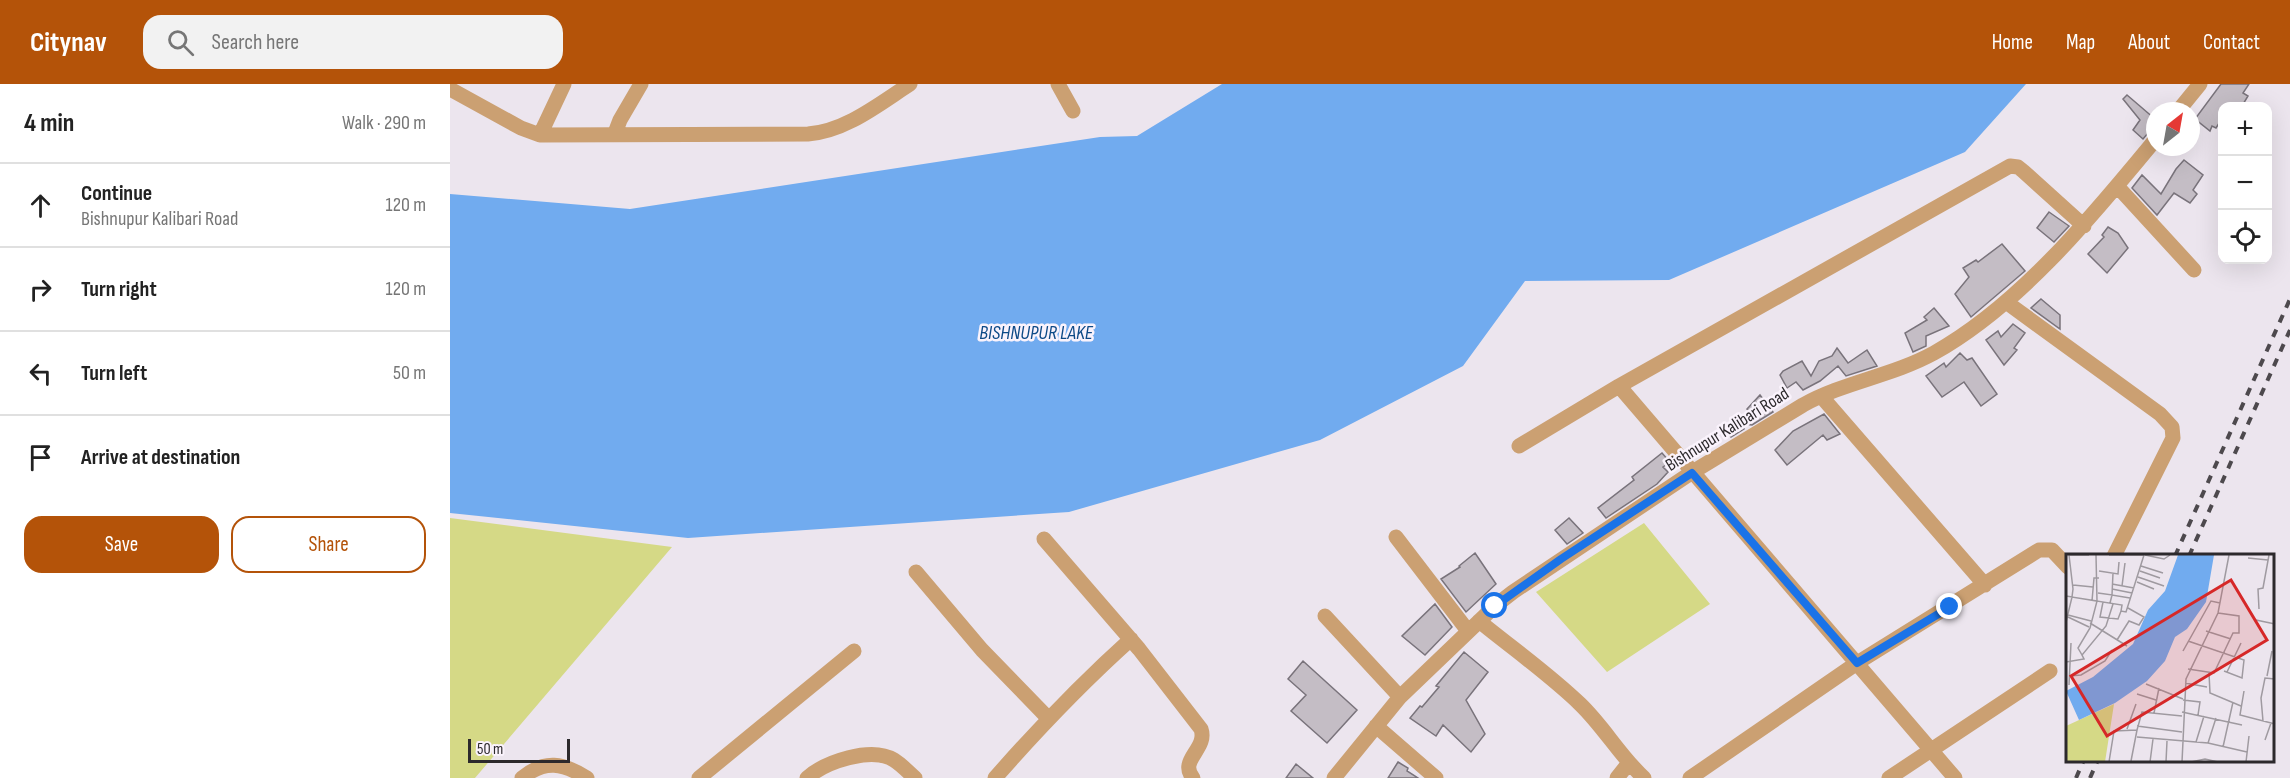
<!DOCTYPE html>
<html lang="en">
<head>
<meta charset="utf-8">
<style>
  body { margin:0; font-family:"Sofia Sans Condensed",sans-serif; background:#f2f2f2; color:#222 }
  .controls { position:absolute; right:18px; top:18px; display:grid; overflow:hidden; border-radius:12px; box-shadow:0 6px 24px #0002 }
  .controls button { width:54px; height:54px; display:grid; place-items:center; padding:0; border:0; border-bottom:2px solid #e0e0e0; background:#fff; color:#222; font:30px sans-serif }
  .compass { position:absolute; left:1696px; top:18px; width:54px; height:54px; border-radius:50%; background:#fff; box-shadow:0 6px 24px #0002; rotate:31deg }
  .scale { position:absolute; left:18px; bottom:15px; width:102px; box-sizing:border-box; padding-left:6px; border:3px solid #2c292c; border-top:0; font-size:16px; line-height:21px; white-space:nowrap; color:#2c292c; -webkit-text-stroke:4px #faf3fc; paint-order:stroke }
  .stop { position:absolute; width:18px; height:18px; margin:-14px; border:4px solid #1a73e8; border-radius:50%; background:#fff }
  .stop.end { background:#1a73e8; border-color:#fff; box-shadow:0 2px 6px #0008 }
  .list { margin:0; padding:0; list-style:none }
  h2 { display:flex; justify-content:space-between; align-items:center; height:78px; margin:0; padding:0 24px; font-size:26px }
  h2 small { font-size:20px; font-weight:400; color:#767676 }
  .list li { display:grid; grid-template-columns:39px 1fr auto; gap:18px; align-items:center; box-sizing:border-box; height:84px; padding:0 24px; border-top:2px solid #e0e0e0 }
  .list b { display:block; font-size:22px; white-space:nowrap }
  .list p { margin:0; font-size:20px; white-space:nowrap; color:#767676 }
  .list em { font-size:20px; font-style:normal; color:#767676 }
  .actions { display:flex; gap:12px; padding:18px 24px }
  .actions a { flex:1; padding:14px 0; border:2px solid #b45309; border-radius:18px; text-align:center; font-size:21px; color:#b45309 }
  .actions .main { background:#b45309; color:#fff }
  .icon { flex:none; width:33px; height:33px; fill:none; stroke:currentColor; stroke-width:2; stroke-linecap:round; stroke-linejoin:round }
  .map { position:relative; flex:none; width:1840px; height:694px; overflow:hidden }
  header { display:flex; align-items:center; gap:36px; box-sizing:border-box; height:84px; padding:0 30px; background:#b45309; color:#fff }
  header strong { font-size:28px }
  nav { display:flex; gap:33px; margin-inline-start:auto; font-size:21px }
  .search { width:420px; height:54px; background:#f2f2f2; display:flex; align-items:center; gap:15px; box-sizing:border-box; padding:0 21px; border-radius:18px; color:#767676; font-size:22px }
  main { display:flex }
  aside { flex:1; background:#fff }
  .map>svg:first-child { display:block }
</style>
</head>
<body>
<header>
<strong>Citynav</strong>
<div class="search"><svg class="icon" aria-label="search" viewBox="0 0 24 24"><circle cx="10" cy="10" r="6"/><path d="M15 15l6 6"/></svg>Search here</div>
<nav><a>Home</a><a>Map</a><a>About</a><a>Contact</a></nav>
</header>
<main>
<aside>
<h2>4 min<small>Walk · 290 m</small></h2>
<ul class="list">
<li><svg class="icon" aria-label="ahead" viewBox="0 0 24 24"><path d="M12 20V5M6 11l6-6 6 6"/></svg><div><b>Continue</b><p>Bishnupur Kalibari Road</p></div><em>120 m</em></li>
<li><svg class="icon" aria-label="right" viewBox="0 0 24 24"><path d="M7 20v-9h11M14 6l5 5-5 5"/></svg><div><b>Turn right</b></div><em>120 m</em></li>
<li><svg class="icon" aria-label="left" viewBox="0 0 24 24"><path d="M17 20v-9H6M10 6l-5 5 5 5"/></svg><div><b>Turn left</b></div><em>50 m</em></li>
<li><svg class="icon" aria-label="arrive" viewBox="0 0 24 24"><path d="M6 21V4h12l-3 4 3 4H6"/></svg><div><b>Arrive at destination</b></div></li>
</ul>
<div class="actions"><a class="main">Save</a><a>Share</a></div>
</aside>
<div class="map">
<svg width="1840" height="694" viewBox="0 0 1840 694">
  <rect width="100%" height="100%" fill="#ece5ee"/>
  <path fill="#d5d986" d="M0,434l222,29 -197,231h-25z
    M1194,439l66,81 -103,68 -71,-80z"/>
  <path fill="#71abef" d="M772,0h804l-61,68 -296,128 -144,1 -62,85 -143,74 -251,72 -381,26 -238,-25v-319l180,15 470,-72 37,-1z"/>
  <path fill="#c4bdc5" stroke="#79737b" stroke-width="1.5" d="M1771,0h28l-6,9 5,3 -6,10h-19v11l-7,11 -4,-2 -2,5 -15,-12z
    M1677,11l28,24v11l-7,3 -5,6 -10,-9 7,-10 -17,-21z
    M1734,76l19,15 -10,15 4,4 -7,9 -16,-10 -17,22 -25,-27 10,-13 19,19 15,-25z
    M1599,128l20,14 -15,16 -17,-14z
    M1658,143l10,6 10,15 -21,25 -19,-19 16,-17 -2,-2z
    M1552,160l23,27 -54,46 -16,-23 14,-17 -6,-9 13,-8 2,2z
    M1591,215l19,16v14l-29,-21z
    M1484,224l15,18 -23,10v10l-13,6 -8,-19 22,-13 -3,-3z
    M1563,240l12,9 -11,15 3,2 -13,15 -18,-25 12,-9 3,6z
    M1387,264l11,15 19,-13 10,16 -31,10 -8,-10 -18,15 -17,9 -7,-8 -9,6 -7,-13 3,-4 19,-10 9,15 8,-15 13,-5z
    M1510,269l7,7 5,-2 25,36 -16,12 -17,-24 -22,15 -16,-21 18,-13 2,4z
    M1310,311l13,17 -21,13 -10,-1 2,5 -13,8 -8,-9 27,-15 -3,-4z
    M1374,330l16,20 -13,6 -4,-5 -36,30 -12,-15 18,-19z
    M1212,369l8,9 -7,5 5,5 -11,12 -51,34 -8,-10 36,-28 -2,-3z
    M1119,434l14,15 -16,11 -12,-14z
    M1025,469l21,31 -30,28 -25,-33 19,-12 -1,-1z
    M985,520l17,23 -27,28 -23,-19z
    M1014,568l24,20 -22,28 19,34 -14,18 -28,-27 -7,11 -26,-18 10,-12 2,1 17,-20 -3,-1z
    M853,577l54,49 -30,33 -36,-32 15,-16 -18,-16z
    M948,678l10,6 -1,3 11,7h-30z
    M846,680l17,14h-27z"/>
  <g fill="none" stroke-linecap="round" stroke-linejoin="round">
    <path stroke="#cba072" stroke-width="15" d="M608,0l15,27
      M0,5l71,39 19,7 268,-1c38,-3 71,-30 102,-50
      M1728,27l22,-27
      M165,49l5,-13 21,-36
      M90,51l24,-51
      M1667,102l77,84
      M1556,218l154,112 12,13 1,11 -59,118
      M1169,302l336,392
      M1371,312l164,189
      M1069,362l100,-60 391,-220 8,1 5,4 61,55
      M946,453l72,94
      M594,455l95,110 62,80c7,20 -23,31 -8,49
      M466,488l66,78 66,68
      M875,532l75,81
      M1029,537c33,27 70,53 101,83 24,23 40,52 64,74
      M926,642l60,52
      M72,694c23,-19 41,-15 65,0
      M249,694l155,-127
      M357,694c18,-16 64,-32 87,-18 8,5 14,12 21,18
      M545,694c43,-49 87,-95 136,-139
      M884,694l66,-81 95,-91 18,-14 178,-119 112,-68c41,-23 89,-29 131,-52 86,-48 159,-138 221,-213
      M1167,694l11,-14
      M1240,694l167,-115 182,-113h13l16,17
      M1439,694l161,-107"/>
    <path stroke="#4d494d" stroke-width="4" stroke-dasharray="8 8" stroke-linecap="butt" d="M1725,472l115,-257
      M1739,472l101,-226
      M1626,694l7,-16
      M1640,694l7,-16"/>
  </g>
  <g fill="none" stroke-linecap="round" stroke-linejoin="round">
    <path stroke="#1a73e8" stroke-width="8" d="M1045,522l66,-47 131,-86 165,190 93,-56"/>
  </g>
  <g text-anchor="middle" stroke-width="5" stroke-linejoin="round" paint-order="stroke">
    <g font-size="18" fill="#2c292c" stroke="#faf3fc">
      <text transform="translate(1277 345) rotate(-32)" y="6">Bishnupur Kalibari Road</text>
    </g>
    <g font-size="20" font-style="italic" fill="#0e4a87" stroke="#faf3fc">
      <text x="586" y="255">BISHNUPUR LAKE</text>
    </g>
  </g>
  <g transform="translate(1616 470)">
    <rect width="208" height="208" fill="#ece5ee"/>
    <path d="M48,150l-9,58h-39v-36z" fill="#d5d986"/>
    <path d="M112,1h36l-8,47 -19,27 -12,8 -10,24 -18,20 -32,22 -36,17 -13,-29 27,-14 40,-33 15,-34 17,-19z" fill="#71abef"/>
    <path fill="none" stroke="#9f9aa0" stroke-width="1.5" d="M3,1h20M43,1h35M79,1l19,4 6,-4M182,4l20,2M75,12l22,7M33,17l19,3 1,-12M74,17l20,7M72,23l26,9M71,28l17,7M46,30l22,4M7,31l20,2M56,32l3,-23M46,35l20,4M32,39l14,2 1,-22M0,42l6,1 1,-8 -4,-34M26,47l2,-23h5M37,48l-3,15 18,2 3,-8 5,1 18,-57M44,49l2,-8 18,3M193,55l-1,-20 5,-1 6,-33M2,61l23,6M2,63l21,10M190,66l19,4M0,68l6,-25 25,4 -1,-46M24,69l37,23M140,77l25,8M51,86l12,-19 10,4 5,-8 -16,-9M122,87l56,19 -2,18 -18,-7M117,97l28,-50 9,2M16,101l-4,-7 12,-20 7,-27 25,4 -1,6M0,108l18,-3 -2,-4 24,-29 7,-22M122,115l26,4 19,-40h6v-17l-21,-3M161,118l14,-29M143,119l1,20 31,13M3,122l12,-1 24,-14 7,-11M201,122l5,-25M119,129l22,4M80,130l37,15M3,131l2,-42M178,137l-4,24 35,9M71,140l19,6M117,146l17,2 -2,13M116,158l60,13M88,159l5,-25M197,167l-2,-23 4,-20 10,1M71,172l45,6M61,175l9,-25M71,183l71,6 39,9M199,186l6,-17M130,188l8,-26M142,189l8,-25M157,193l10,-45M65,207l6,-31M43,208l5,-31 23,-1 5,-18 40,4M65,208h43M84,208l3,-23M100,208l1,-21M116,208l4,-83 32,-66 11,-58M125,208l14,-3 13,3M180,208l3,-26"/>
    <path fill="#d62828" fill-opacity="0.15" stroke="#d62828" stroke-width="3" d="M165,26l36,60 -160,96 -36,-60z"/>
    <rect width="208" height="208" fill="none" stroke="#2c292c" stroke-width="3"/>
  </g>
</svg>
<div class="controls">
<button>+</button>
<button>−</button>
<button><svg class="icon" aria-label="locate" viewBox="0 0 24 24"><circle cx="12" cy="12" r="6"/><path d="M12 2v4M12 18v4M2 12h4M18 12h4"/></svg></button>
</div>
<svg class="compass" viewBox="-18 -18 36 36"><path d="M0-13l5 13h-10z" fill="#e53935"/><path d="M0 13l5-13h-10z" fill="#767676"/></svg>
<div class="scale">50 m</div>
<div class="stop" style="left:1045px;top:522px"></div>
<div class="stop end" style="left:1500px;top:523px"></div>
</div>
</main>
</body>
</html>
